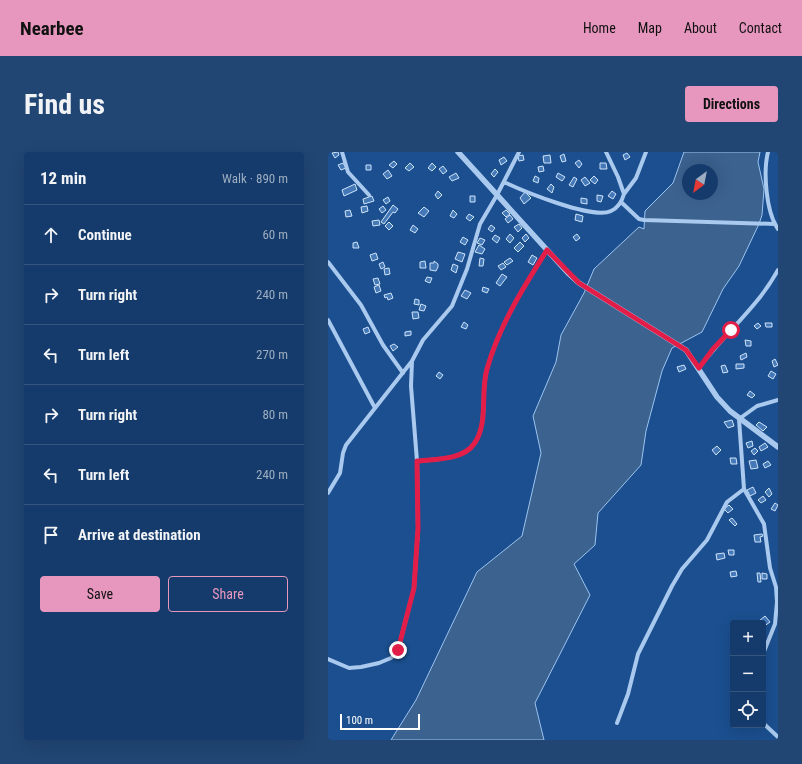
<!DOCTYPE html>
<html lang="en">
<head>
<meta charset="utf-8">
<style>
  body { margin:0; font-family:"Roboto Condensed",sans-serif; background:#214673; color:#f1f3f6 }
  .controls { position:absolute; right:12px; bottom:12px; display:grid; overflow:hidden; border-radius:4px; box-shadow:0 4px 16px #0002 }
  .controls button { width:36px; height:36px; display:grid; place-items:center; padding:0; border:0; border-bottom:1px solid #33557e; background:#143b6b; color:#f1f3f6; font:20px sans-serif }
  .compass { position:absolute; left:354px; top:12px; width:36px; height:36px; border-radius:50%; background:#143b6b; box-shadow:0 4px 16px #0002; rotate:212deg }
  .scale { position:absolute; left:12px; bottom:10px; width:80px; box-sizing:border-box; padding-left:4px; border:2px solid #fff; border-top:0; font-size:11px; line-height:14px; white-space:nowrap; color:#fff; -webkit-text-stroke:3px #1b4f8f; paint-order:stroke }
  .stop { position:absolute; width:12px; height:12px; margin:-9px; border:3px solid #e11d48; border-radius:50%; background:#fff }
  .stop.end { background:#e11d48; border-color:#fff; box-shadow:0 1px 4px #0008 }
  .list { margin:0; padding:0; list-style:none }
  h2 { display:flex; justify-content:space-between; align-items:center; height:52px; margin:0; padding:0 16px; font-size:17px }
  h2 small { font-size:13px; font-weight:400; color:#9dadc1 }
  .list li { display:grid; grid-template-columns:26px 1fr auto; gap:12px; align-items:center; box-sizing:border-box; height:60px; padding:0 16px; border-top:1px solid #33557e }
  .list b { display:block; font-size:15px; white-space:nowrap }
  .list em { font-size:13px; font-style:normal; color:#9dadc1 }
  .actions { display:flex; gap:8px; padding:12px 16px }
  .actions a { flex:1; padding:9px 0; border:1px solid #e797bd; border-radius:4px; text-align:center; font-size:14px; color:#e797bd }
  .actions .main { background:#e797bd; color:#111 }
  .icon { flex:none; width:22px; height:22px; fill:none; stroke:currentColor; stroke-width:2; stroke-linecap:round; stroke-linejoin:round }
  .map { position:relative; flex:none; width:450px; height:588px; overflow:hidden; border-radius:4px }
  header { display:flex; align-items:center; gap:24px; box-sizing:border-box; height:56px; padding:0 20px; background:#e797bd; color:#111 }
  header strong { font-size:19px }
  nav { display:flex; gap:22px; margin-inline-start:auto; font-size:14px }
  .intro { display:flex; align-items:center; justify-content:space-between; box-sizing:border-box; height:96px; padding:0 24px }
  h1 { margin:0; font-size:28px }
  .button { padding:10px 18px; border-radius:4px; background:#e797bd; color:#111; font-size:14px; font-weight:700 }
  main { display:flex; gap:24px; padding:0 24px }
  aside { flex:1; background:#143b6b; border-radius:4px; box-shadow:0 4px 16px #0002 }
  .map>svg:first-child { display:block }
</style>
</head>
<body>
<header>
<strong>Nearbee</strong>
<nav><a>Home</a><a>Map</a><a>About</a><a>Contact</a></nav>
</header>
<div class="intro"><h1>Find us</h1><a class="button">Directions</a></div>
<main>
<aside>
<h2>12 min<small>Walk · 890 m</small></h2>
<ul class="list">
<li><svg class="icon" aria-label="ahead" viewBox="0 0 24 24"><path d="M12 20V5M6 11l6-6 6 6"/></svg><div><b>Continue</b></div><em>60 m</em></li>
<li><svg class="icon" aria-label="right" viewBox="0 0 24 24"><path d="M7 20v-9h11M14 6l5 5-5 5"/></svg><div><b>Turn right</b></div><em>240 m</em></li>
<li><svg class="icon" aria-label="left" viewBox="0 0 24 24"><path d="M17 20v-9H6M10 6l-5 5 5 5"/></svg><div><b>Turn left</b></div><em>270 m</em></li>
<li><svg class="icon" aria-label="right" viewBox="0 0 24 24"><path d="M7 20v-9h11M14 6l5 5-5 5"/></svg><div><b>Turn right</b></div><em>80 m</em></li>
<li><svg class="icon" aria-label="left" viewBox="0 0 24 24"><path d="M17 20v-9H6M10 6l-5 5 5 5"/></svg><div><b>Turn left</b></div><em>240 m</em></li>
<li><svg class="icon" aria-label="arrive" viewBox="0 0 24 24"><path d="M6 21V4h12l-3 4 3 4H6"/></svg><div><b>Arrive at destination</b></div></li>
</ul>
<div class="actions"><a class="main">Save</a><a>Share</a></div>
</aside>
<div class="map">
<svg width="450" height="588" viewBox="0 0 450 588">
  <rect width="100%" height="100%" fill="#1b4f8f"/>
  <path fill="#3c6290" stroke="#9cc4f0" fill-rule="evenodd" d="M356,0h76l-2,10 6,27 -2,26 -3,9 -20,42 -16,23 -21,43 -30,16 -10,23 -16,60 -5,34 -43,48 -3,32 -21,19 16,31 -55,108 9,37h-153l25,-40 61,-128 45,-36 19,-83 -8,-37 23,-54 5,-27 23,-42 10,-24 45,-42 5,2 1,-18 28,-28zM360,18h24v24h-24z"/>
  <path fill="#4478b7" stroke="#cfe3fa" d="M10,0l1,3 -4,3 -3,-5z
    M299,1l3,4 -5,3 -2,-5z
    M236,2l2,7 -4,1 -2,-6z
    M195,3l1,5 -5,1 -1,-5z
    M222,3l1,8h-7l-1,-7z
    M176,5l3,4 -6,4 -2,-5z
    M251,8l3,4 -3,4 -4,-5z
    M66,9l3,3 -4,4 -4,-3z
    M15,11l3,5 -5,2 -3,-5z
    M82,11l4,4 -5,4 -4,-3z
    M104,11l4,4 -4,4 -4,-3z
    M272,11h6l1,6h-7z
    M38,13h5v5h-5z
    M115,14l4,5 -4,3 -4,-5z
    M215,14l1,5 -5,1 -1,-5z
    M167,17l3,3 -4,5 -3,-3z
    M60,18l4,6 -5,3 -4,-5z
    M128,21l3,5 -7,3 -3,-4z
    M230,21l7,4 -3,4 -6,-4z
    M207,24l4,2 -1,5 -5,-2z
    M266,24l4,4 -3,4 -5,-4z
    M246,25l3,2 -4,8 -4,-2z
    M257,25l5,6 -5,3 -4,-6z
    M27,32l2,6 -13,6 -2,-6z
    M223,32l3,3 -2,6 -5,-4z
    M110,39l4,4 -4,4 -3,-4z
    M284,39l4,3 -3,5 -5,-3z
    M197,40l6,6 -7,6 -4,-6z
    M269,43l6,1 -2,6 -4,-1z
    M44,44l2,5 -10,3 -1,-5z
    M142,44h5v6h-5z
    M60,45l2,4 -4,3 -3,-4z
    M253,46l6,1v5l-6,-1z
    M65,53l5,4 -3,4 -2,-1 -9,12 -3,-2z
    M39,54l1,5 -6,2 -1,-6z
    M55,54l3,4 -4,3 -3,-4z
    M96,55l5,4 -5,6 -6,-4z
    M22,58l2,6 -6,1 -1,-6z
    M125,58l4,4 -3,4 -4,-2z
    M178,58l4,4 -4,3 -4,-4z
    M141,62l5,3 -4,4 -4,-3z
    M248,62l7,2 -1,6 -7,-2z
    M182,63l3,4 -5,4 -3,-4z
    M51,68l1,5 -7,1 -1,-5z
    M61,70l4,4 -4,4 -4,-4z
    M191,72l3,4 -4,4 -4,-5z
    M85,73l5,4 -3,4 -5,-3z
    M163,73l4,3 -3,4 -4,-3z
    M182,82l4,4 -4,5 -4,-4z
    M198,82l3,4 -4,4 -3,-4z
    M249,82l3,4 -4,3 -3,-4z
    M167,83l5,3 -3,5 -5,-4z
    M135,85l5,3 -3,5 -5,-3z
    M152,86l5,2 -3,5 -5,-2z
    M29,90l2,6h-6v-5z
    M192,90l4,4 -6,6 -4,-4z
    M151,93l6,4 -3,5 -7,-2z
    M130,100l7,2 -3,8 -7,-3z
    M48,101l2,6 -6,2 -2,-6z
    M204,103l5,3 -4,7 -5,-3z
    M152,106l4,1 -1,7h-4z
    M182,106l3,3 -6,4 -3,-3z
    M97,109l1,7h-6v-6z
    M106,109l4,3v3l-2,4 -6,-1v-7h4z
    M55,110l2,5 -4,2 -2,-5z
    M175,111l3,4 -5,3 -3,-4z
    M125,112l5,2 -2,7 -5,-3z
    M61,116l1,6 -5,1 -1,-6z
    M174,122l5,3 -7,9 -4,-3z
    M99,125l5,1 -2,5 -5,-2z
    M50,126l2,6 -5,1 -2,-6z
    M51,133l2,6 -5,2 -2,-6z
    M155,135l6,2 -2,4 -5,-2z
    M137,138l6,3 -4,6 -6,-3z
    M63,141l2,5 -5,2 -1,-3 -2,1 -1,-3z
    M87,147l4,1v5l-5,-1z
    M93,152l5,2 -2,5 -5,-1z
    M84,160h6l1,6 -6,1z
    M136,170l4,3 -2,4 -5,-2z
    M430,171l3,3 -4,3 -3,-3z
    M437,171h7v4h-6z
    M40,175l2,5 -5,2 -2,-5z
    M83,179v4l-6,1v-4z
    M417,188l6,1v5h-5z
    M66,192l4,3 -5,4 -3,-5z
    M418,201l1,4 -6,3 -1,-4z
    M447,207l3,6 -4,2 -2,-6z
    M408,212h8v4l-8,1z
    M356,213l2,4 -7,3 -2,-5z
    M397,213l3,7 -5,1 -2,-7z
    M443,219l5,3 -3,5 -5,-3z
    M111,220l4,3 -3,4 -4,-3z
    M422,239l5,4 -3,3 -5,-3z
    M404,268l2,6 -6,2 -4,-6z
    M431,270l8,5 -4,4 -7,-6z
    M424,289l1,5 -5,2 -2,-5z
    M437,291l3,4 -7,4 -2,-4z
    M389,294l4,4 -5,5 -4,-5z
    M427,296l3,3 -4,4 -3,-4z
    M402,306h6l1,6h-6z
    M428,308l2,8 -7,1 -2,-8z
    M440,309l3,4 -6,3 -2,-4z
    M425,335l3,6 -6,3 -3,-6z
    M441,336l3,6 -3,3 -4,-5z
    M435,344l3,4 -5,3 -3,-3z
    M447,351l3,2 -3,6 -4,-2z
    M401,353l4,4 -5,4 -4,-4z
    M404,366l5,6 -2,2 -6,-6z
    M434,382l1,2 -3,1 1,5h-6l-1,-7z
    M400,398h6v5h-5z
    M396,401l1,5 -8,2 -1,-6z
    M408,419l1,5 -6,1 -1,-5z
    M429,421h3l1,9h-3z
    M434,421l5,1v5h-5z
    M437,464l5,6 -7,5v-4l-4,-2z"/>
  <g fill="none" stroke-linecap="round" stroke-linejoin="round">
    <path stroke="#a9c9ee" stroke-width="4" d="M14,0l6,20 21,23
      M278,0l12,25 6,17 12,-16 10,-26
      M440,0c-5,20 -2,60 10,77
      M176,30c19,9 89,38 107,29 7,-3 11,-10 13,-17
      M293,50l18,17 5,1 131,4
      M0,110l33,43 22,40 20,28
      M0,168l47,88
      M371,216c25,-34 59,-61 79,-98
      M89,309c18,-2 46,-1 57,-17 15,-21 6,-51 13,-75 12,-43 36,-81 60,-119
      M0,341l12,-20 3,-20 3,-8 66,-84
      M435,502l12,-30 2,-22 -1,-15 -6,-19 -6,-44 -20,-35 -5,-70 18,-13 21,-6
      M0,507l21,9 12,-1 18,-4 12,-5 7,-8 16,-62 4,-59 -1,-68 -6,-75 1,-25 11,-21 29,-34 15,-37 13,-45 17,-29 22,-43
      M289,571l11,-29 10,-40 34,-68 10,-17 25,-29 20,-38 17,-13
      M435,571l15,14"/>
    <path stroke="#a9c9ee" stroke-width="5.5" d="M130,0l110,121 11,10 107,67 31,47 13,14 48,36"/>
  </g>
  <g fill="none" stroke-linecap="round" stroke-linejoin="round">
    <path stroke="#e11d48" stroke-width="5" d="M70,498l16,-62 4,-60 -1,-67c18,-2 46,-1 57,-17 15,-21 6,-51 13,-75 12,-43 36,-81 60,-119l32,33 107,67 13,18 14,-19 18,-19"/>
  </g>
</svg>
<div class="controls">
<button>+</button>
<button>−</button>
<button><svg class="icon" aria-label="locate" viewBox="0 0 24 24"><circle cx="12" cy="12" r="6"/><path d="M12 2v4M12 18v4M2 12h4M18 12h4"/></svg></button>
</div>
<svg class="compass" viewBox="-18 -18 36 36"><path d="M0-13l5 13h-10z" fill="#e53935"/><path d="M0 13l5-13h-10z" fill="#9dadc1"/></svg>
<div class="scale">100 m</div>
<div class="stop" style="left:403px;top:178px"></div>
<div class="stop end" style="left:70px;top:498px"></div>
</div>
</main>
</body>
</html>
